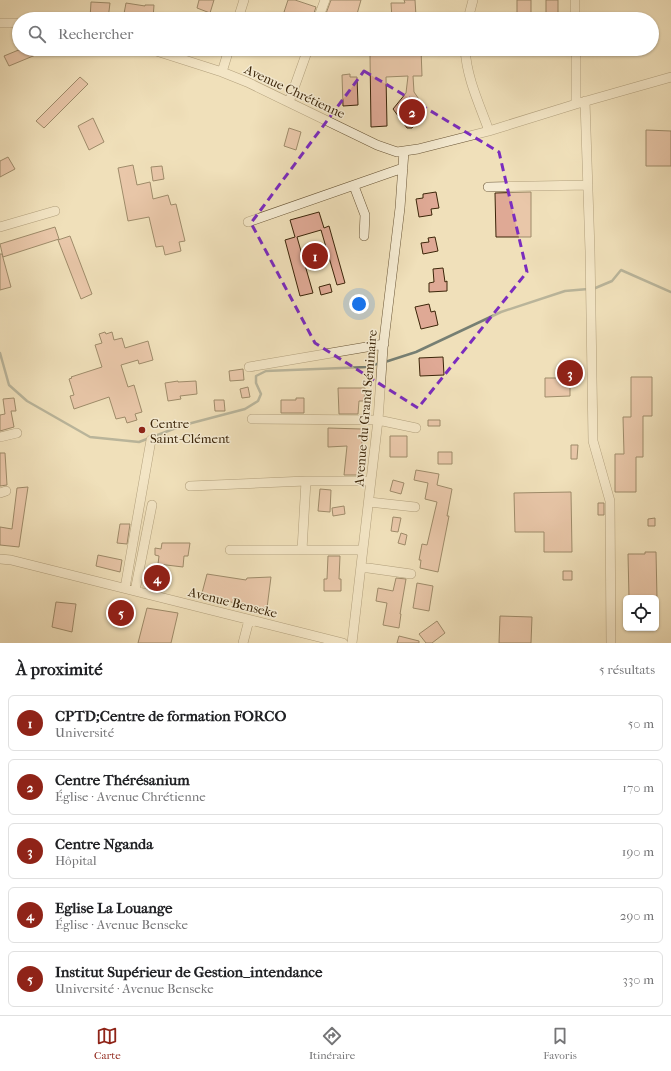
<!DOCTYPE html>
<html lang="fr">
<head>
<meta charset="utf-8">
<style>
  body { margin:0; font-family:"IM FELL French Canon",serif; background:#f2f2f2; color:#202124 }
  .controls { position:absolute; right:12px; bottom:12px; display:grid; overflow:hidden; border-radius:6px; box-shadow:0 1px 3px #0004 }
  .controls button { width:36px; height:36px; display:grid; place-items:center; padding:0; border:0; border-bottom:1px solid #e0e0e0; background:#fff; color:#202124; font:20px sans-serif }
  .you { position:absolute; left:359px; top:304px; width:14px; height:14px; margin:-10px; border:3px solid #fff; border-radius:50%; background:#1a73e8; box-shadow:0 0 0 6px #1a73e833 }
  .badge { display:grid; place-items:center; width:26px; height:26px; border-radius:50%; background:#8f2418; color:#fff; font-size:13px; font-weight:700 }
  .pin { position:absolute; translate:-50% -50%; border:2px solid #fff; box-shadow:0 1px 4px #0006 }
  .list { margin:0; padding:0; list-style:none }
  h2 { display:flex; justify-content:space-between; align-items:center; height:52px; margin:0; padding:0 16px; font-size:17px }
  h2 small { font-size:13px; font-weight:400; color:#757577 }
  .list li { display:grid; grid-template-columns:26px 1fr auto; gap:12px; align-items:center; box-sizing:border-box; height:56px; margin:0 8px 8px; padding:0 8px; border:1px solid #e0e0e0; border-radius:6px }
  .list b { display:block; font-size:15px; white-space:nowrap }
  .list p { margin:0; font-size:13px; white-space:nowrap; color:#757577 }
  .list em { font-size:13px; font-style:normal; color:#757577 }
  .icon { flex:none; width:22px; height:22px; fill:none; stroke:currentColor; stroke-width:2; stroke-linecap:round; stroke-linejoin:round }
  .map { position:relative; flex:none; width:671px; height:643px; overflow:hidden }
  .search { position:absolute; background:#fff; box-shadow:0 1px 3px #0004; left:12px; right:12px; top:12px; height:44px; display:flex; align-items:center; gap:10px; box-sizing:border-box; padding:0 14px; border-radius:22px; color:#757577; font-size:15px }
  .sheet { height:372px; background:#fff }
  nav { display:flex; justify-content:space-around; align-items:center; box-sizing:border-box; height:56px; border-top:1px solid #e0e0e0; background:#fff; font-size:11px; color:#757577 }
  nav a { display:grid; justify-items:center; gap:2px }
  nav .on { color:#8f2418 }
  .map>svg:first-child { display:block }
</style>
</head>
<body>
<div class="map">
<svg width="671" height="643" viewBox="0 0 671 643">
  <rect width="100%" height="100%" fill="#f0e0ba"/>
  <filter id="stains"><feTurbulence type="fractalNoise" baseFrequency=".005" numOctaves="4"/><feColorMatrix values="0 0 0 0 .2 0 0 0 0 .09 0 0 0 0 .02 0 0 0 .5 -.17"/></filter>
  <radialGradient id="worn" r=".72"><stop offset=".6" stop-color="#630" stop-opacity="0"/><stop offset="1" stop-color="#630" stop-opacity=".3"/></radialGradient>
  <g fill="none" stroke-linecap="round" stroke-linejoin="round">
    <path stroke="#767f73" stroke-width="2.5" d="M593,289l19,-8 9,-11 50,22
      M0,353l9,32 18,16 63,36 49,5 45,-17 61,-16 13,-8 3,-7 -5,-11v-7l10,-5 101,-4 13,-4
      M385,362l31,-10 85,-40 64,-21 23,-2"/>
  </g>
  <path fill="#dfa995" stroke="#3b2509" d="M199,0h15l-4,13 -13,-5z
    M288,0h7l21,7 -4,12h-6l-22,-7z
    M331,0h30l-4,14h-1l-2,5h-30z
    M404,0h11l1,16 -13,1 1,2h-12l-1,-16h14z
    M517,0h14v19h-14z
    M546,0h12v19h-12z
    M91,2l19,1 -2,16h-18z
    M126,3l19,3v-1h9l-1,14h-30z
    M21,49h29l-41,17 -5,-10z
    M363,49h58l1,27h-9l1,16 9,13 1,8 -12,15h-5l-14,-19 13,-16 2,-17 -22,1 1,49 -16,1 -1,-72z
    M350,74v3h7l1,28 -15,1 -1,-31z
    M80,77l8,7 -44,44 -8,-7z
    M93,118l11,24 -15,8 -11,-24z
    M289,128l12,4 -5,18 -12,-4z
    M646,130l25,1v35h-25z
    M8,157l7,12 -15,8v-16z
    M133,165l4,20 13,-3 3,17 15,-4 3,10 5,-1 9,37 -6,1 2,9 -16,4 -2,-9 -7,1 -7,-30 -21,4 -10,-53z
    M162,166l2,13 -11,2 -2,-14z
    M436,192l3,16 -8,1 1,6 -13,2 -3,-18 7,-1v-4z
    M531,192v45h-35l-1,-44z
    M319,212l5,16 5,-2 16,57 -8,2 -16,-55 -24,7 16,56 -13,3 -15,-56 10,-3 -5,-17z
    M55,227l4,12 -56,18 -3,-13z
    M70,236l22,58 -11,5 -23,-59z
    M435,237l3,14 -15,3 -2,-11 8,-1 -1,-4z
    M0,254h2l9,33 -11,3z
    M443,268l2,14 2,-1v10l-18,1v-9l5,-1 -1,-13z
    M330,284l2,8 -11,3 -2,-8z
    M429,304l2,8 4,-1 3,14 -17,4 -6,-22z
    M105,332l1,2 6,-2 2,8 8,-2 3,10 23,-7 5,19 -14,4 -1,-4 -17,5 7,22 6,-2 8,27 -7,2 2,6 -10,3 -2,-6 -9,2 -7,-22 -35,12 -4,-13 4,-1 -5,-16 3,-1 -1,-1 31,-10 -7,-22 7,-2 -3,-9z
    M443,357l1,18 -24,1 -1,-18z
    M243,369l1,11 -14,1 -1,-10z
    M631,377h21v39h-9v41h-7v35h-21v-38h9l-1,-37h8z
    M545,378h25v18l-25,1z
    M178,381v1l18,-1 1,13 -17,2 1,3 -13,2 -3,-18z
    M248,387l2,10 -8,1 -2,-9z
    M338,388h27l-1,13h-5l-1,13h-19z
    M14,398l2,13h-5l3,16 -14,4v-16l5,-1 -2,-15z
    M296,398h8v15h-23v-13h15z
    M214,400h10l1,11h-10z
    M428,420h12v6h-12z
    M328,428l34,1v16l-4,30h-14l3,-29 -19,1z
    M390,436h17v21h-17z
    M571,445h7l-1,14h-6z
    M438,452h14v12h-14z
    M0,453h5l2,32 -7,1z
    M416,470l23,4 -2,11 15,4 -5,27h2l-11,56 -18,-4 1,-8h-2l3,-16 5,1 10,-43 -12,-3 3,-16 -14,-3z
    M393,480l11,3 -3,11 -11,-3z
    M28,487l-9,60 -19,-2v-18l12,2 5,-41z
    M320,489l11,1 -1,22 -12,-1z
    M571,492l1,60h-28v-20h-29l-1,-39z
    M598,503h6v12h-6z
    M344,506l1,8 -12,2 -1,-8z
    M393,517l8,1 -3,14 -7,-1z
    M655,518v8h-7v-7z
    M120,524h10l-3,20 -10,-1z
    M401,533l6,2 -2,10 -7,-2z
    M162,543h28l-2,13h-4l-1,11 -25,-3 1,-8 -4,-1v-7l6,1z
    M645,552h11l1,46h-28l-1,-44h17z
    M98,555l24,5 -2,12 -24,-6z
    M328,556h12l-1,23h2v12h-17v-12h3z
    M563,571h9v9h-9z
    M207,574l39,6 1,-2 24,-1 -4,31 -23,-2 -42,-13z
    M396,578l10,1 -6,35h1l-2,14 -16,-3 4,-22 -11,-2 2,-13 15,3z
    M417,583l16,3 -4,25 -16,-3z
    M56,602l20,2 -4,28 -20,-5z
    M147,608l31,5 -7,30h-33z
    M500,616l32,1 -1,26h-32z
    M437,621l8,12 -13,10h-6l-7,-9z
    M399,636l20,5v2h-22z"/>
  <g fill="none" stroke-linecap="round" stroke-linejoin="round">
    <g stroke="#685435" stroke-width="10">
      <path id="minor" d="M575,0v19
        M238,19l6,-19
        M318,19l7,-19
        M468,19l5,-19
        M0,23h19
        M150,49l72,23 25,10 130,63 20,7 21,-3 71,-18 87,-27 95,-27
        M465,49c2,30 14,54 24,82
        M576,49v55
        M222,72l7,-23
        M585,101l5,150 3,190 17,60 1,142
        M289,102l19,-53
        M354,186l11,29 -1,21
        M488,187l100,-2
        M248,222l155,-54
        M0,227l55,-16
        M249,367l135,-23
        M252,419l126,1 38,8
        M0,437l17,-4
        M190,486l116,-5h65
        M0,493l6,-2
        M369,502l46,5
        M230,550h133
        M302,550l4,-69
        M0,559l11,1 332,83
        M361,567l50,7
        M125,588l26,-148
        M135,591l17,-86
        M243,643l6,-23
        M352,643l26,-223 5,-72 17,-140 4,-57"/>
    </g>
    <use href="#minor" stroke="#f5ebd2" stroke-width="9"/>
  </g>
  <path d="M0 0H671V643H0ZM364,71l135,81 28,120 -109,136 -103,-65 -64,-120z" fill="#f0e0ba" fill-opacity=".55" fill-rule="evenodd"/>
  <path fill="none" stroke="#7b2cbf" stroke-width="3" stroke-dasharray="8 5" stroke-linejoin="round" d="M364,71l135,81 28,120 -109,136 -103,-65 -64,-120z"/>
  <circle fill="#8f2418" stroke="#f5ebd2" stroke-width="1.5" cx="142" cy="430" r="4"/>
  <g text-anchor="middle" stroke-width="3" stroke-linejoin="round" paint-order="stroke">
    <g font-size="13" fill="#3b2509" stroke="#f5ebd2">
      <text transform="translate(295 91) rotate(25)" y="5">Avenue Chrétienne</text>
      <text transform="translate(365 408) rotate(-85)" y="5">Avenue du Grand Séminaire</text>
      <text transform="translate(233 602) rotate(14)" y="5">Avenue Benseke</text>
    </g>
    <g font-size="13" fill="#3b2509" stroke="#f5ebd2" text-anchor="start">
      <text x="150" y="428">Centre<tspan x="150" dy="15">Saint-Clément</tspan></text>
    </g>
  </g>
  <rect width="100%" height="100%" filter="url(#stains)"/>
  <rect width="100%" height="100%" fill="url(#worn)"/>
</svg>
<div class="controls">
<button><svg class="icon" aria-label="locate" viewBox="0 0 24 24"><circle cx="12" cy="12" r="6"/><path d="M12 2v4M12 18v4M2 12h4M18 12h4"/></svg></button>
</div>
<div class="you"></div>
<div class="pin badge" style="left:315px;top:256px">1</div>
<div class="pin badge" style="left:412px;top:112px">2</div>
<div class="pin badge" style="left:570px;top:373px">3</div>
<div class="pin badge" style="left:157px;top:578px">4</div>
<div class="pin badge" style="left:121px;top:613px">5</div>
<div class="search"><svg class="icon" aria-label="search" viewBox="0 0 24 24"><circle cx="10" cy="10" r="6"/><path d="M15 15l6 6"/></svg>Rechercher</div>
</div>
<section class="sheet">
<h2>À proximité<small>5 résultats</small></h2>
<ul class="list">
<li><span class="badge">1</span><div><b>CPTD;Centre de formation FORCO</b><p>Université</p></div><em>50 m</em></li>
<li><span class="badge">2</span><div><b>Centre Thérésanium</b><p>Église · Avenue Chrétienne</p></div><em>170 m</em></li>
<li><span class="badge">3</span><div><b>Centre Nganda</b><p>Hôpital</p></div><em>190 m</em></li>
<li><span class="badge">4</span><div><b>Eglise La Louange</b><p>Église · Avenue Benseke</p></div><em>290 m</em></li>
<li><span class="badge">5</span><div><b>Institut Supérieur de Gestion_intendance</b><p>Université · Avenue Benseke</p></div><em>330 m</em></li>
</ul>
</section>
<nav>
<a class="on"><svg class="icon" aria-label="map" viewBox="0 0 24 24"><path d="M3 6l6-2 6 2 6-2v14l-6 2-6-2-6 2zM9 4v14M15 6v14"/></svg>Carte</a>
<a><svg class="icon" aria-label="directions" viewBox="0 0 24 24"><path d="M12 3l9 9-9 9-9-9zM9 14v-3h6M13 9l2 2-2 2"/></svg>Itinéraire</a>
<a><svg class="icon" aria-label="saved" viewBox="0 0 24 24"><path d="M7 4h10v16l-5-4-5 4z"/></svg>Favoris</a>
</nav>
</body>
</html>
